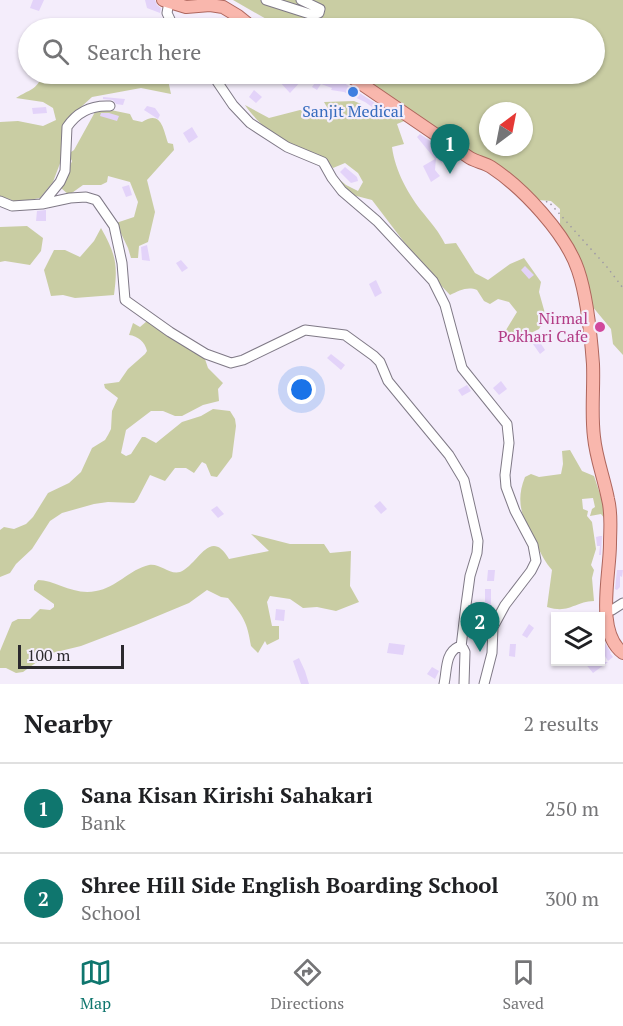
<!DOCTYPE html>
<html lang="en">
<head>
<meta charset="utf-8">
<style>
  body { margin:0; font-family:"PT Serif",serif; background:#f6f6f6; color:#202124 }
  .controls { position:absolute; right:18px; bottom:18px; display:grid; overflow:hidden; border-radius:0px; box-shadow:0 2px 4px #0004 }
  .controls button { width:54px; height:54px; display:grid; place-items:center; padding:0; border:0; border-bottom:2px solid #e0e0e0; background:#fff; color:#202124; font:30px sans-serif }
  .compass { position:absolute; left:479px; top:102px; width:54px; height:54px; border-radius:50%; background:#fff; box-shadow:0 2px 4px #0004; rotate:32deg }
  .scale { position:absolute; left:18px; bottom:15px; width:106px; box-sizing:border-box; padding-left:6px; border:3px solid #2b292e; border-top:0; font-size:16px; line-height:21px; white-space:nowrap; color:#2b292e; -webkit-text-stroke:4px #f4edfb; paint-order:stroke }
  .you { position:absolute; left:302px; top:390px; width:21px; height:21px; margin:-15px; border:4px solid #fff; border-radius:50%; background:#1a73e8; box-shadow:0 0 0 9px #1a73e833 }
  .badge { display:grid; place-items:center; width:39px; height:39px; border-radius:50%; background:#0f766e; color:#fff; font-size:20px; font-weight:700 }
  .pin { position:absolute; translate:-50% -50px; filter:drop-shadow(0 2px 3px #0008) }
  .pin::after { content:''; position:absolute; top:32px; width:21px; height:18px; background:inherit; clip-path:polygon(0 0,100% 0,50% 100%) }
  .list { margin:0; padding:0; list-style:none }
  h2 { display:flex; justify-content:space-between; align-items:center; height:78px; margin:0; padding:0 24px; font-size:26px }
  h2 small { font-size:20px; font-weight:400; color:#757577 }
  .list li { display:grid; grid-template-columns:39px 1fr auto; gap:18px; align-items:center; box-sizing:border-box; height:90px; padding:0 24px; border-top:2px solid #e0e0e0 }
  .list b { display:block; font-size:22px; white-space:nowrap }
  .list p { margin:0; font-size:20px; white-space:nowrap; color:#757577 }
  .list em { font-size:20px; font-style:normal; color:#757577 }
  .icon { flex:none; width:33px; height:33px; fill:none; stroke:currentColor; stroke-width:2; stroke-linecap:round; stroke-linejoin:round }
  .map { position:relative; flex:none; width:623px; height:684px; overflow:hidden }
  .search { position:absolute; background:#fff; box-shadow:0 2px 4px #0004; left:18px; right:18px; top:18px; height:66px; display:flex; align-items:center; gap:15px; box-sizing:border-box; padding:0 21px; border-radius:33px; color:#757577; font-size:22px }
  .sheet { height:258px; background:#fff }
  nav { display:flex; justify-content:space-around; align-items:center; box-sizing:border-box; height:84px; border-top:2px solid #e0e0e0; background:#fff; font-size:16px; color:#757577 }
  nav a { display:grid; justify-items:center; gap:3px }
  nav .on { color:#0f766e }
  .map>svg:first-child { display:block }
</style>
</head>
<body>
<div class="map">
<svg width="623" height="684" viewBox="0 0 623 684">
  <rect width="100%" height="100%" fill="#f4edfb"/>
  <path fill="#c9cda3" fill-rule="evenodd" d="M233,0h390v355l-10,-11 -2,-15 -19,-23 -8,-33 -24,-49v-15l-9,-8 -13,-1 -182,-126h238v-46h-312zM488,111h36v36h-36z
    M43,74h113l12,6 3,14 -30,-6 -49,9 -22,20 -8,11v30l-9,24 -13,16 -23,4 -17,-6v-74l18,-1 25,5 13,-6 -3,-12 -10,-6 -27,-4c14,-9 20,-7 27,-24z
    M354,101l7,3 -2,5 18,10 4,-6c11,3 18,0 28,6l-12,5 7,20 -12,3c3,24 17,49 32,67 8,10 15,18 21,30l11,-1 19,30 13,7 22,-16 14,-6 17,24 -2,10 7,25 -7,12 -24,12 -6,-3 -3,-8 11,-18 -8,-10 -11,-3 -8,5 -6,-3 -7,-11c-10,-4 -18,1 -27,5l-30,-32 -48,-63 -23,-6 -16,-20 13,11 12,6 5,-9 -5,-9 -13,-10 -12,5c-11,-18 -37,-18 -54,-29 -11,-8 -27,-23 -34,-34l24,13 31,-8 31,4 -7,-12z
    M106,109l24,5 3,6 9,2c19,-12 21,6 26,21l5,1 1,6 -27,30 8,32 -7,30 -9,4 -1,12h-7l-3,-10 -12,-25 18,-6 4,-15 -8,-20 -22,-6 -1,6 -6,3h-18l-14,10 -8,-7 11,-27 -4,-7 6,-4 21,-38z
    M27,226l16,12 -2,13 -11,14 -25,-4 -5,1v-35z
    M101,228c15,27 17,36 13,67l-39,3 -12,-3 -12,1 -7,-26 10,-20h11l15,7 14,-16z
    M147,321l57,35 4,12 15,15 -5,6 1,12 -16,4 -21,11h-7l-12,-5h-12l-25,19 -5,23 5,3 5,-2 11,-17h3l11,6 26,-21 19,-6 12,-7 17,2 5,8 1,7 -4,31 -15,20 -6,-1 -5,-12 -4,-2 -8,11 -8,-5h-11l-10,13 -15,-6 -13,25 -3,3 -26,-1 -14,2 -32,9 -12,8 -18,28 -16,15 -6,9 -10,4v-47l4,-3 10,2 12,-5 7,-7 15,-24 21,-10 12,-11 11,-24 13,-8 3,-5 3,-6 1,-18 6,-13 -13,-10 -1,-4 15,-2 9,-13 17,-15 2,-3c-2,-9 -9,-15 -18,-16l4,-12 7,4z
    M570,450l12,21 12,5 9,27 2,16 -4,-5 -11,2 2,-7 3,-2 -2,-9 -11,1 1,10 5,2 -1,5 5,6 4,27 -5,16 3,5 -2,8 2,23c-21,1 -24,13 -47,6l5,-37c-7,-8 -10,-15 -15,-24 -13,-25 -23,-42 -12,-69l6,-3 8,3 22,-3 2,-10 -1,-13z
    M251,534l39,10h34l6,9 21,-2 -1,35 9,16 -23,9 -19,-4 -14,1 -13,-9 -20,-3 -3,6 5,24h7v13l-12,6 -2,-4 -7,12 -7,-7c-4,-24 -7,-29 -23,-48l-7,-1 -14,-7 -18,13 -53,22 -55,21 -33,8 -25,18 -7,1 -10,-5h-6v-17l12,-29 6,-3h12l10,-10 10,1 4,-3v-3l-20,-14v-5l4,-5c17,0 36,16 58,11 20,-3 34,-22 53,-26 11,-2 20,10 31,7 18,-7 30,-46 49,-13l40,-8z"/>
  <path fill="#e3d3f9" d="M33,0h11l-5,11 -9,-3z
    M145,0h10l2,5 4,3 -1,5 -13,-5z
    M281,74h8l5,4 5,-4 5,4 -14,15 -13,-14z
    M321,74h16l-2,3 46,30 -2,3 -3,5 -6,-5 2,-3 -7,-5 -21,-10 -13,-2 1,-2 -11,-4 -4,6 -5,-3z
    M254,90l8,7 -6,6 -7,-6z
    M103,97l22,2 -2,6 -7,-1 -3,-4 -10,-1z
    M147,106l8,2 5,7 -2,4 -14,-9z
    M46,107l1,6 -14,1 -1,-6z
    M101,113h8l10,3 -2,5 -17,-5z
    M192,127l6,10 -9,6 -6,-10z
    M420,134l29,20 -7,9 -6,-5 -1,12 5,6 -9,6 -8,-16 12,-7 -18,-22z
    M345,167l12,10 1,4 -7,2 -11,-11z
    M129,185l3,10 -6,2 -4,-10z
    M46,210v11h-10l1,-10z
    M147,245l3,16 -8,-1 -1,-13z
    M181,260l7,8 -6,4 -6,-9z
    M525,266l9,9 -5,4 -8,-9z
    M376,280l6,13 -7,4 -6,-13z
    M534,333l11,17 -5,4 -12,-17z
    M331,354l14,11 -4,5 -14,-12z
    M501,381l6,8 -8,6 -6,-7z
    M467,385l4,6 -9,5 -4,-6z
    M380,501l7,8 -6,5 -7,-8z
    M217,506l7,8 -6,4 -7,-8z
    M600,536h2l-1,19h-2l1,-9h-3l-1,-9z
    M488,570h7l-1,11h-7z
    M617,570h6l-1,7 -2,-1v11l-3,3 -2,-1z
    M485,589h6v18h-6z
    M276,609l9,1 -1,11 -9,-1z
    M529,624l5,4 -7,10 -5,-3z
    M389,643l16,2 -2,10 -16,-2z
    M601,643h4l6,10h-1l3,4 -5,4 -8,-13z
    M510,644h6l-1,13 -6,-1z
    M299,658l6,13 4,13h-8l-8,-23z
    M584,662h24l-15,11z
    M432,667l7,4 -4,8 -8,-5z"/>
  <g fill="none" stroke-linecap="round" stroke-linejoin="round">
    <g stroke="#7f7986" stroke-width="11">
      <path id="minor" d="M266,0l47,15 6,-2 1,-4 -19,-9
        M169,2l-2,11 7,15
        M212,74l21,31 17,18 37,24 36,15 9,16 10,13 35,30 56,60 12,24 17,63 45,56 2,19 -4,32 1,12 9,24 18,34 3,16 -5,10 -26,34 -12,22 -1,26 -8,31
        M0,201l12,5 30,-2 28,-6 16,-1 10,3 18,26 8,37 3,37 45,32 36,22 25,9 12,-3 62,-30 40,5 29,21 6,6 8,19 61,74 15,25 14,61 -1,12 -7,23 -4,29 -5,42
        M42,204l18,-22 5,-11 2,-44c10,-15 25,-22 43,-21
        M606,610h6l11,-7
        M444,684c3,-13 1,-31 14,-37l5,1 2,4 -1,32"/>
    </g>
    <g stroke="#ae665d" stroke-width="14">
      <path id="major" d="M163,0l23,7 24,-2 13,2 15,9 15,12
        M347,74l123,84c7,4 15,5 21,9 32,21 75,67 87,103 9,26 13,67 15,94 1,25 -2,49 1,73 2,21 10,41 14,62 4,15 2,30 2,45 0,31 -15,88 13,109"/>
    </g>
    <path stroke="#a09ba5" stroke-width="1.5" stroke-dasharray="1.5 4.5" stroke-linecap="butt" d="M546,202l2,-1 59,66 16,21"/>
    <use href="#minor" stroke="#fff" stroke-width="9"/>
    <use href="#major" stroke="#f9b7ad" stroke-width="12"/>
  </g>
  <circle fill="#3f7fe0" stroke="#f4edfb" stroke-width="2" cx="353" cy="92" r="6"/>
  <circle fill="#d1479c" stroke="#f4edfb" stroke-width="2" cx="600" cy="327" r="6"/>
  <g text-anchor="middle" stroke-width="4.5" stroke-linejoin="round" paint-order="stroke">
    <g font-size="16" fill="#366cbe" stroke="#f4edfb">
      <text x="353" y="117">Sanjit Medical</text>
    </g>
    <g font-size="16" fill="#b23c85" stroke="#f4edfb" text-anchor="end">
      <text x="588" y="324">Nirmal<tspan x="588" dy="18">Pokhari Cafe</tspan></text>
    </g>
  </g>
</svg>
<div class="controls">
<button><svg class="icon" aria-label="layers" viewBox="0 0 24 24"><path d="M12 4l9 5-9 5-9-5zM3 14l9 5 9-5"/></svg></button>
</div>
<svg class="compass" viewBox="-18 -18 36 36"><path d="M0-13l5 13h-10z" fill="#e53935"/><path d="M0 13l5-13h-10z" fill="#757577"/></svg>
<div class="scale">100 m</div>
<div class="you"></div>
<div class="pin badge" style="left:450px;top:174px">1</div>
<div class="pin badge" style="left:480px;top:652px">2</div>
<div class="search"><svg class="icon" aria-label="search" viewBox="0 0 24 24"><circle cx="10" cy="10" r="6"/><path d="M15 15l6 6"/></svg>Search here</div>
</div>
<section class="sheet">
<h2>Nearby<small>2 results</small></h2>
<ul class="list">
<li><span class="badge">1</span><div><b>Sana Kisan Kirishi Sahakari</b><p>Bank</p></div><em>250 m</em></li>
<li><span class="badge">2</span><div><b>Shree Hill Side English Boarding School</b><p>School</p></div><em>300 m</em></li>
</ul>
</section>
<nav>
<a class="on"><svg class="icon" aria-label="map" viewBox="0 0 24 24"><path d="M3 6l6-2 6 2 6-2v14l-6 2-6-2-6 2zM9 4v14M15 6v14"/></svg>Map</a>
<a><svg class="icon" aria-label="directions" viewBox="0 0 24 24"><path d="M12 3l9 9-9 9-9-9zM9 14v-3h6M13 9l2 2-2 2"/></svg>Directions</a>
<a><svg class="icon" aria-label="saved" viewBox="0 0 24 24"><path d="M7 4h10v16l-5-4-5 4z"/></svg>Saved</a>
</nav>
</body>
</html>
